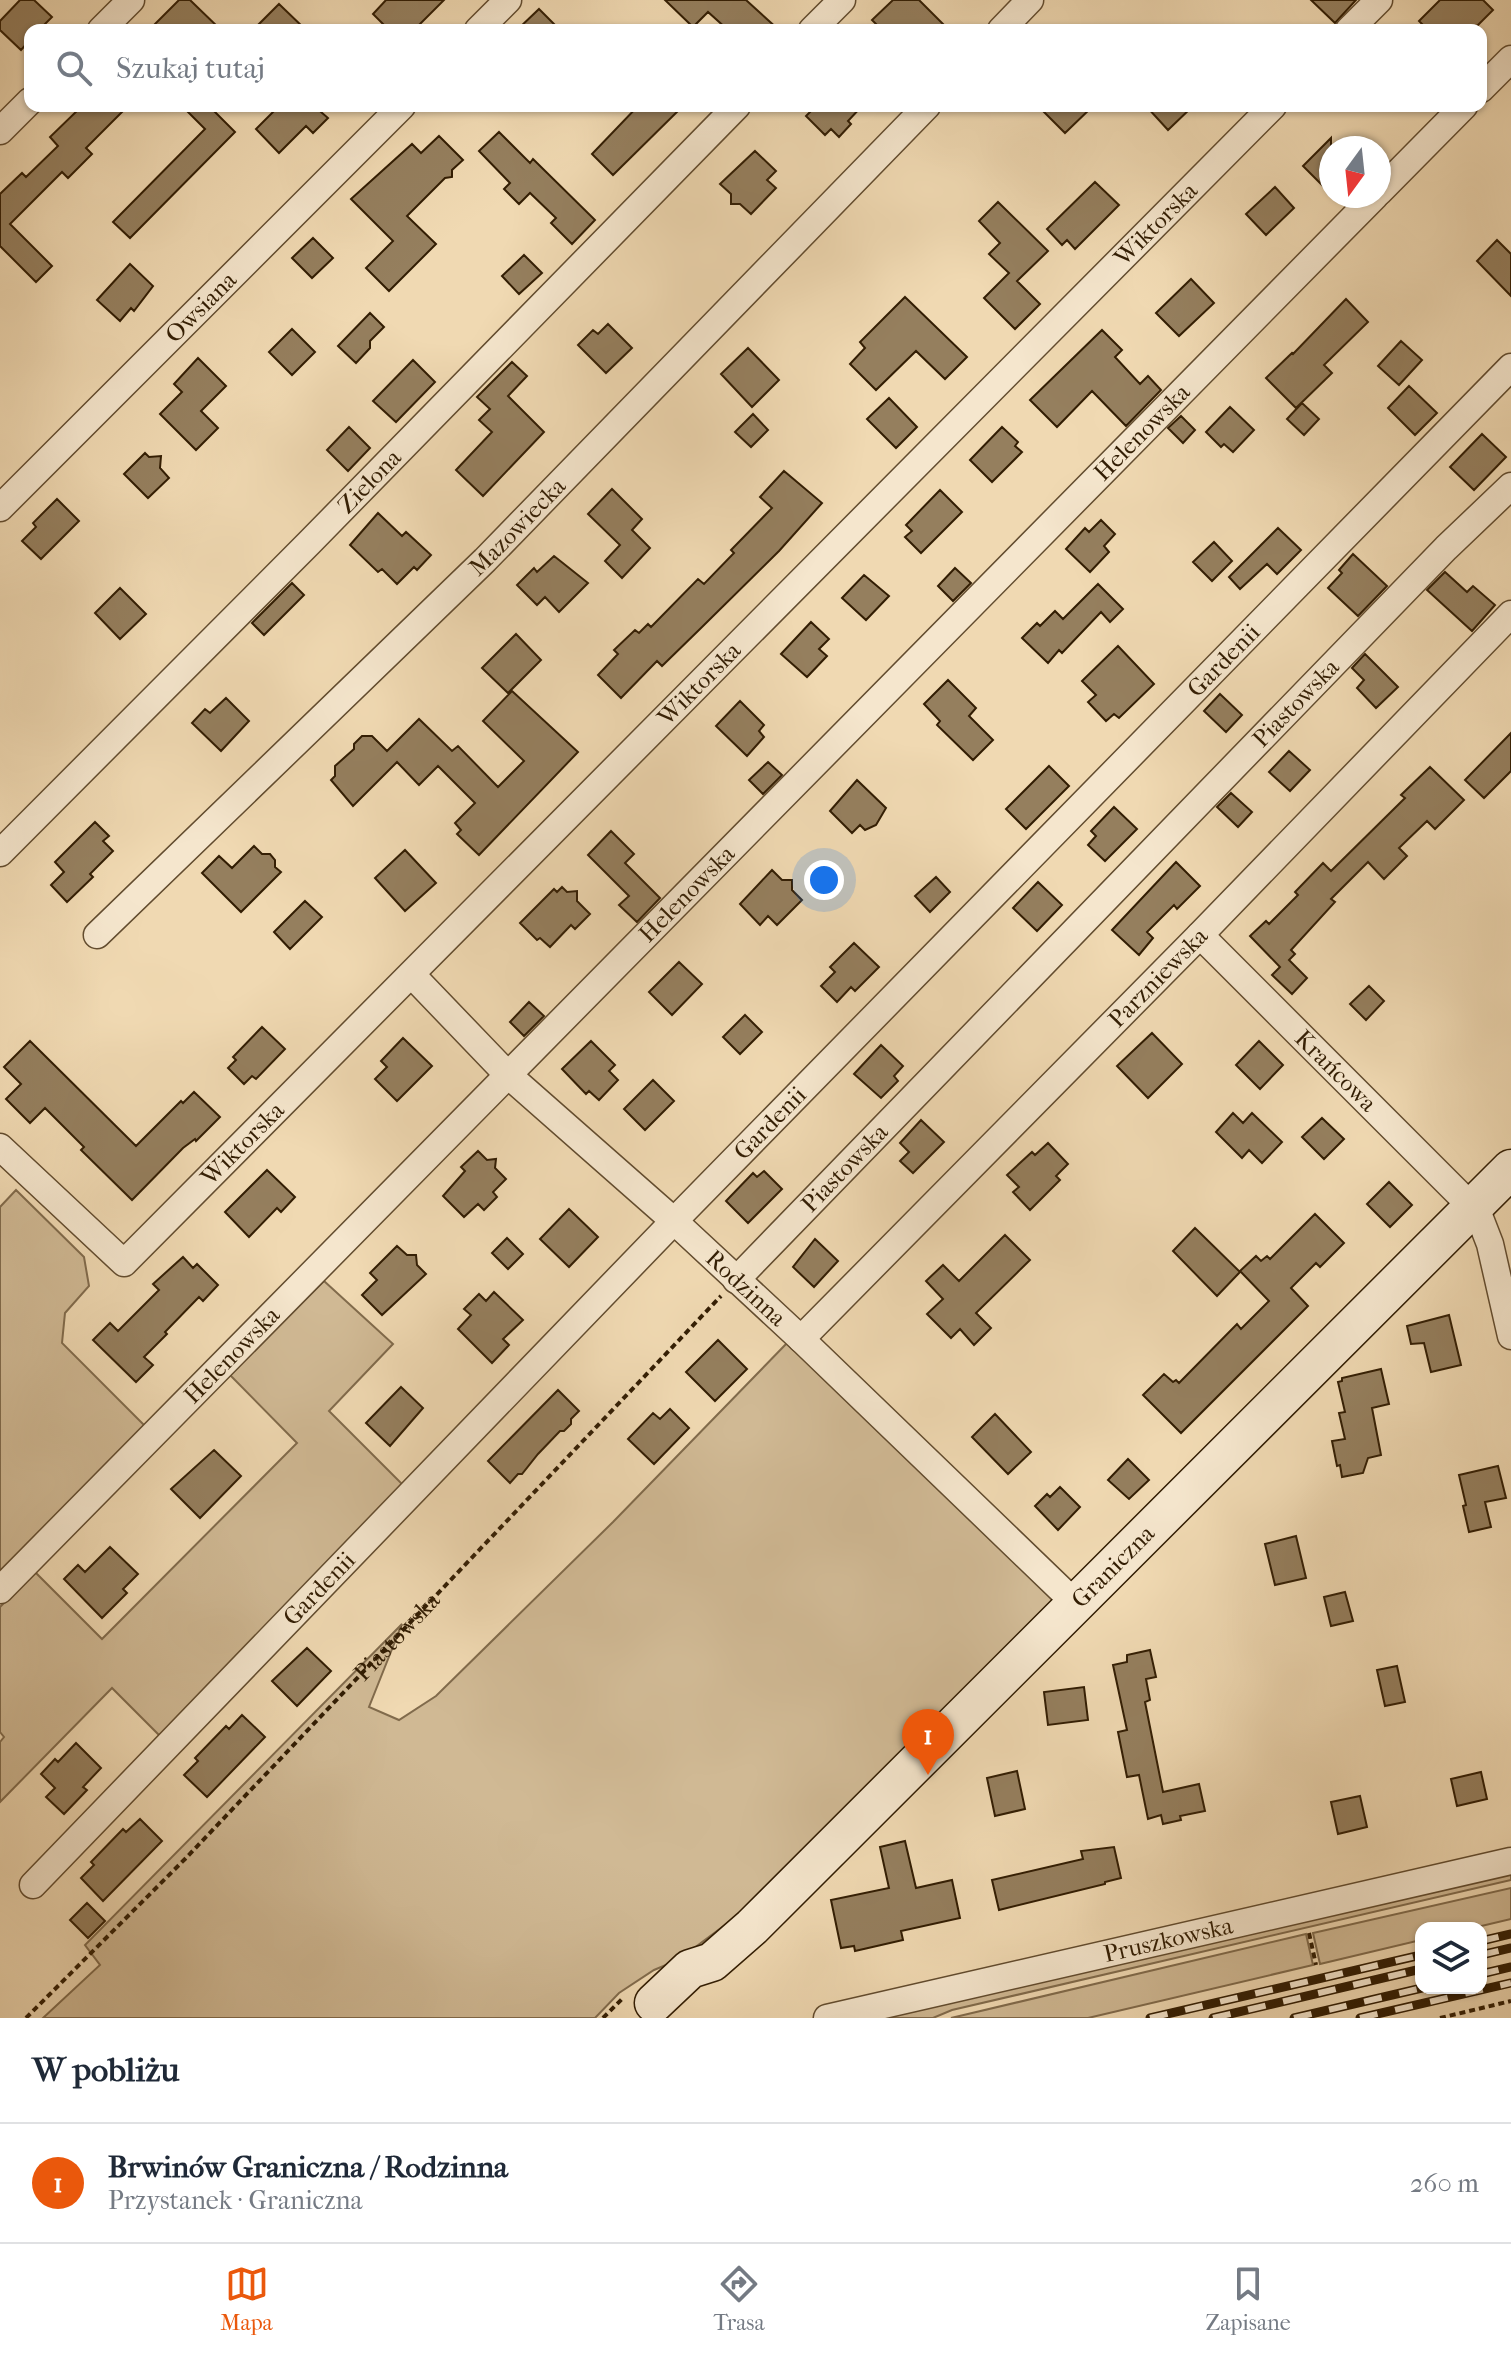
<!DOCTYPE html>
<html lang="pl">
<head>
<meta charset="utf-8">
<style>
  body { margin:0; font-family:"IM FELL French Canon",serif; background:#f6f6f7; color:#1f2937 }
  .controls { position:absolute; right:24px; bottom:24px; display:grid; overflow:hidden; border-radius:16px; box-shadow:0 2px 6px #0004 }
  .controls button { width:72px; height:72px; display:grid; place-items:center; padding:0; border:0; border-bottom:2px solid #e0e1e3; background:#fff; color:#1f2937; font:40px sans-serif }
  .compass { position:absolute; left:1319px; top:136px; width:72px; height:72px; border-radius:50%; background:#fff; box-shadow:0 2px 6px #0004; rotate:195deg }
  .you { position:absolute; left:824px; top:880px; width:28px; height:28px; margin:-20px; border:6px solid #fff; border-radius:50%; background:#1a73e8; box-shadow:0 0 0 12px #1a73e833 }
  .badge { display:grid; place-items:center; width:52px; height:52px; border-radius:50%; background:#ea580c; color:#fff; font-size:26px; font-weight:700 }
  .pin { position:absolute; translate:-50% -66px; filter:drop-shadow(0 2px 4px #0008) }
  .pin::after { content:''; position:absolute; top:42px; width:28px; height:24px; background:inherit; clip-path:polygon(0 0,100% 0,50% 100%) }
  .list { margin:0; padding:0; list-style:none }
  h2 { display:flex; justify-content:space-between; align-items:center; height:104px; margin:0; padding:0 32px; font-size:34px }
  h2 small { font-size:26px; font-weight:400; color:#747a83 }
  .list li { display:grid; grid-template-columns:52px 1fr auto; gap:24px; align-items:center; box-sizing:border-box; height:120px; padding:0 32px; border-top:2px solid #e0e1e3 }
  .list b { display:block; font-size:30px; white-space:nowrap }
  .list p { margin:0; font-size:26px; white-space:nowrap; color:#747a83 }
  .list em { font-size:26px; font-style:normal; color:#747a83 }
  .icon { flex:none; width:44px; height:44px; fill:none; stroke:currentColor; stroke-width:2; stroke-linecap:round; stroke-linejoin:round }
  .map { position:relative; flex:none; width:1511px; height:2018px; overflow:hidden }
  .search { position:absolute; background:#fff; box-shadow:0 2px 6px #0004; left:24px; right:24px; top:24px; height:88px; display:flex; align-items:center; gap:20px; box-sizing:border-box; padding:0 28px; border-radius:16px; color:#747a83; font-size:30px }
  .sheet { height:224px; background:#fff }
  nav { display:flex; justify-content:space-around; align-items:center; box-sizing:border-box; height:112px; border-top:2px solid #e0e1e3; background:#fff; font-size:22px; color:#747a83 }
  nav a { display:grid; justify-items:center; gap:4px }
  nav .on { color:#ea580c }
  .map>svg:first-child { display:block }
</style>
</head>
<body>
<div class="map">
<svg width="1511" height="2018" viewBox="0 0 1511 2018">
  <rect width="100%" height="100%" fill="#f0d9b2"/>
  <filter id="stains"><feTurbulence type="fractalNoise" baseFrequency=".0025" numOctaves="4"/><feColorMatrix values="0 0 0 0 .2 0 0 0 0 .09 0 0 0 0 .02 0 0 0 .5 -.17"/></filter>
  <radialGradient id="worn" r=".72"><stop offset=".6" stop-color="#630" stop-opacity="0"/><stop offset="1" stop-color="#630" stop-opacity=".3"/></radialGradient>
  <path fill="#d0b994" stroke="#816b4c" stroke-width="2" d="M16,1190l68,67 5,29 -24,27 -3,30 85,85 -147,146v-367z
    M324,1281l69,63 -64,67 76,76 -245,249 -48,-48 -112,114v-60l4,-5 -4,-5v-125l35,-35 67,67 195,-196 -67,-68z
    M789,1341l269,254 -321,321 -59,44 -24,10 -35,23 -24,25h-552l57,-53 -15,-20 317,-321 -33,83 30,13 37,-24 177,-174z
    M1511,1871v9l-559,130 -19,8h-65z
    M1511,1888v31l-38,9h-52v12l-101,24 -7,-31z
    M1306,1934l7,31 -225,53h-137z"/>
  <path fill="#957f5e" stroke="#321d03" stroke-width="2" d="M20,0h14l18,17 -13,13h-9v10l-9,10 -21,-20v-9z
    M179,0h11l31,30h-72z
    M386,0h58l-30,30h-25l-16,-16z
    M665,0h81l33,30h-51l-20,-18 -15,15z
    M893,0h26l30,30h-67l-10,-10z
    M1311,0h45l-21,23z
    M1440,0h43l10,10 -20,20h-45l-9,-9z
    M279,4l27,26h-53z
    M539,9l21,21h-43z
    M82,106h46l-42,42 6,6 -24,24 -6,-6 -52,52 42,42 -16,16 -36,-36v-52l22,-21 4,4 32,-31 -8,-9z
    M182,106h27l26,26 -105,106 -17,-16 92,-93z
    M279,106h48l-6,6 7,6 -15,15 -7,-7 -27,27 -23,-24z
    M638,106h45l-70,69 -21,-21z
    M816,106h46l-14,15 3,3 -12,13 -8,-8 -6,6 -19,-19z
    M1038,106h55l-28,27z
    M1146,106h47l-25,24z
    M499,132l31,31 3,-4 62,61 -23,24 -21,-21 5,-5 -26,-25 -11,11 -15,-15 6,-6 -31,-32z
    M439,136l24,24 -11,10v7l-7,1 -38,38 29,28 -47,47 -23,-23 27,-27 -42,-42 61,-55 9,9z
    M1331,138v56l-28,-28z
    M755,151l21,20 -9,9 9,8 -25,26 -11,-10h-9v-10l-11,-10z
    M1095,182l24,23 -44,44 -8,-9 -5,5 -15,-16z
    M1275,187l19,21 -28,27 -20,-21z
    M998,202l50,49 -31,30 23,23 -25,25 -31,-31 25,-25 -20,-19 11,-11 -21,-22z
    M313,238l20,20 -21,20 -20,-20z
    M1497,240l14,14v42l-34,-35z
    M524,255l18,18 -23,21 -17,-18z
    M130,264l23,22 -19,25 -3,-3 -11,13 -23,-21z
    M1191,279l23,24 -35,33 -23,-23z
    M905,297l62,60 -22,22 -29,-28 -40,39 -26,-26 15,-16 -5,-6z
    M1346,299l22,23 -44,43 8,8 -36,35 -30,-30 26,-25 1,1z
    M370,313l14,14 -14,14v7l-14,15 -18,-17z
    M608,324l24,24 -26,25 -28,-28 15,-15 5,4z
    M292,329l23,23 -23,23 -23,-23z
    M1102,330l20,20 -7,7 25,27 8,-8 13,14 -35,36 -34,-35 -35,36 -27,-27z
    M1401,341l21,19 -23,25 -21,-19z
    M748,348l31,32 -27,27 -31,-33z
    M198,358l28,28 -25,25 17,17 -22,22 -36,-36 22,-22 -8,-8z
    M413,360l22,22 -39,40 -23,-21z
    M512,362l15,14 -19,20 36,36 -61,64 -27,-26 36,-38 -13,-12 11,-11 -13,-12z
    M1409,386l28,27 -22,22 -27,-27z
    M889,398l28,29 -21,21 -29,-29z
    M1302,403l17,16 -15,16 -17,-16z
    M1230,407l24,23 -21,22 -9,-8 -3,3 -15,-15z
    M753,414l15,16 -17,17 -16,-15z
    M1181,416l14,14 -12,13 -15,-15z
    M349,427l21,21 -22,23 -21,-21z
    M1002,427l16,15 -3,4 7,6 -30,30 -22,-22z
    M1482,434l24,23 -32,33 -24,-23z
    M145,453l4,4 12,-1 -1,12 9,10 -21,20 -24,-24z
    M784,471l38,32 -43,48 -78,77 -39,38 -5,-5 -36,37 -23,-23 20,-21 -4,-4 21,-20 4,3 9,-9 3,3 47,-48 6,5 30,-31 -3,-3 41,-42 -12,-11z
    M612,489l30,30 -10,11 18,18 -28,30 -17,-17 15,-16 -32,-31z
    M940,490l22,22 -41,41 -16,-16 7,-6 -6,-6z
    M57,499l22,22 -38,38 -19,-18 14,-14 -3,-4z
    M378,513l24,23 4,-4 25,23 -14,15 -3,-3 -17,17 -15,-15 -4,3 -28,-27z
    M1101,520l14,14 -11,12 5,6 -19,20 -24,-23 19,-21 4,4z
    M1278,528l23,22 -24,24 -10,-10 -27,25 -11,-12z
    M1214,542l18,19 -20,20 -19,-19z
    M1353,554l34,32 -29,30 -30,-28 14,-15 -3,-3z
    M554,556l34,27 -29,29 -14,-15 -8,8 -20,-20 17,-17 3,4z
    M955,568l16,15 -18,18 -15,-15z
    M1445,572l22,20 6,-6 22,19 -23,26 -45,-41z
    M864,575l25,21 -23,24 -24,-22z
    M292,583l12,12 -40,40 -12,-12z
    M1098,584l25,25 -13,13 -9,-10 -39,41 -3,-3 -11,13 -26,-25 15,-15 3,3 15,-15 8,8z
    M120,588l26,26 -26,25 -25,-26z
    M811,622l18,17 -10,10 8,7 -20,21 -26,-23z
    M516,634l25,26 -33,33 -26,-25z
    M1118,646l36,38 -35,34 -5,-4 -8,7 -18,-19 8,-7 -14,-14z
    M1365,654l33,33 -22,21 -19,-20 7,-8 -12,-12z
    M948,680l28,28 -7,8 24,24 -20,20 -36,-35 3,-4 -16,-17z
    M512,691l66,61 -99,103 -22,-21 4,-4 -6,-7 20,-20 -37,-37 -19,19 -22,-23 -44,44 -22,-26 4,-4v-10l19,-17v-5l8,-8h10l15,15 32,-32 33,32 6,-5 40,41 26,-26 -41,-40z
    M1220,694l22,21 -16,17 -22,-21z
    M226,698l23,23 -28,30 -29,-28 13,-14 5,4z
    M740,701l24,24 -5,6 5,6 -17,19 -31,-30z
    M1511,733v38l-27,27 -19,-18z
    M1289,751l21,19 -20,21 -21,-19z
    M768,762l14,13 -19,19 -14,-14z
    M1049,766l20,20 -43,43 -20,-20z
    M1430,767l34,33 -29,29 -8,-8 -28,27 8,8 -23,23 -16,-17 -37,37 4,3 -44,48 4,4 -6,6 18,18 -15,16 -20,-19 8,-8 -30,-31 16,-15 3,3 29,-29 -3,-3 28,-29 8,8 74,-73 -4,-3z
    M857,780l29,28 -10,17 -11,5 -5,-5 -8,8 -22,-22z
    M1231,793l21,19 -14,15 -21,-20z
    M1114,807l23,22 -32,32 -17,-16 8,-9 -5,-5z
    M95,822l14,14 -6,5 10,10 -23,23 3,3 -26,25 -16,-17 13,-13 -9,-10z
    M611,831l23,23 -9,9 35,35 -23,24 -18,-17 10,-9 -41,-41z
    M254,846l8,8h8l5,6v7l6,5 -40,40 -39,-39 17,-17 13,12z
    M405,850l31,33 -31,28 -30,-33z
    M1176,862l24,24 -23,23 -3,-4 -27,27 6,6 -14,17 -27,-25z
    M772,870l10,10h10v10l10,10 -25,25 -9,-9 -8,9 -20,-21z
    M936,877l14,15 -20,20 -15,-16z
    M1038,882l24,23 -25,26 -24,-23z
    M562,887l5,5 10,-1v10l13,13 -15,15 -4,-4 -21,22 -10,-9 -3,2 -17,-17 34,-34 3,3z
    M305,901l17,16 -32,32 -16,-17z
    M854,943l25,24 -24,24 -4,-4 -14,15 -16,-16 14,-14 -5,-5z
    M679,962l23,22 -30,31 -23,-23z
    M1369,986l15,15 -18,19 -16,-16z
    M529,1002l15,14 -20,20 -14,-14z
    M745,1015l17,17 -22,22 -17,-17z
    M262,1027l23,22 -29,30 -4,-3 -8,8 -16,-16 8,-8 -3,-3z
    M1152,1033l30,31 -34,34 -31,-32z
    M403,1038l29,28 -35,35 -22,-22 12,-12 -6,-6z
    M30,1041l106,105 45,-45 2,2 11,-11 26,25 -24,24 -1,-2 -12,9 -51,52 -51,-50 3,-3 -39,-39 -15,15 -24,-24 15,-15 -17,-17z
    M591,1041l24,24 -6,6 9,9 -19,20 -10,-9 -3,3 -24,-25z
    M1259,1041l24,24 -23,24 -24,-24z
    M881,1045l22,21 -9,10 4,5 -17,17 -27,-24z
    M653,1080l21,21 -29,29 -21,-21z
    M1233,1113l10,10 9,-10 30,29 -20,21 -13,-13 -7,8 -26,-26z
    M1322,1118l22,21 -20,20 -22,-22z
    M921,1120l23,22 -31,31 -13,-12 9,-9 -9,-9z
    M1048,1143l20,21 -12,12 4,4 -30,30 -17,-18 6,-5 -12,-12 25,-23 3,3z
    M478,1151l9,9 9,-1 -1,9 11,11 -13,13 4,5 -13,13 -6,-6 -14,13 -21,-21 22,-25 -4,-4z
    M267,1170l28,27 -14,15 -4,-4 -28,29 -24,-25z
    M764,1171l18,18 -34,34 -22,-22 27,-28 4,4z
    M1389,1182l23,23 -22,22 -23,-23z
    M569,1209l29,28 -29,30 -29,-28z
    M1315,1214l29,29 -24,24 -4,-4 -25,25 17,18 -127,127 -38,-38 21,-21 9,8 3,-2 3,3 58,-59 4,5 28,-28 -29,-30 16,-15 5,5 6,-5 3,3z
    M1195,1228l45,44 -23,24 -44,-45z
    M1005,1235l25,25 -54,53 15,15 -17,17 -14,-16 -9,9 -24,-24 16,-15 -17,-18 17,-16 16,16z
    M507,1238l16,16 -15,15 -16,-16z
    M815,1239l23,22 -24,26 -21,-20z
    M397,1246l10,9h9l1,10 9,9 -44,41 -20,-20 15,-15 -7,-7z
    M183,1257l10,11 4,-4 21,21 -15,16 -4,-4 -34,35 2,2 -23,23 9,8 -17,17 -43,-42 17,-17 8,8 41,-41 -6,-6z
    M494,1292l29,28 -20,19 6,6 -17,18 -34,-34 13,-14 -7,-6 15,-15 7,7z
    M1449,1315l12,50 -30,7 -7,-29 -13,1 -4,-18z
    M718,1340l29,29 -32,32 -29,-29z
    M1381,1369l8,35 -17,4 9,47 -13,3 -5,15 -21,4 -2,-12 -3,1 -5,-25 13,-2 -6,-26 6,-1 -7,-30 4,-1v-3z
    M401,1387l22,21 -33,38 -24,-23z
    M558,1390l21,21 -8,8v5l-7,7h-4l-22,23 -16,20h-4l-8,9 -22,-22z
    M670,1409l19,19 -35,36 -26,-25 25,-26 7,6z
    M995,1414l36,38 -23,22 -36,-37z
    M214,1450l27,26 -41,42 -29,-29z
    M1128,1459l21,21 -20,19 -21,-19z
    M1498,1466l8,32 -21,4 6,25 -22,5 -6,-26 3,-1 -7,-30z
    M1060,1487l20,20 -22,23 -23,-24 12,-12 3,3z
    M1296,1536l10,42 -31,7 -10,-41z
    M110,1547l28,27 -15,15 4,4 -25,25 -38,-39 14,-14 7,7z
    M1345,1592l8,29 -22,5 -7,-29z
    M307,1648l24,23 -34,35 -25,-25z
    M1150,1650l6,27 -10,2 4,21 -5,2 18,90 36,-8 6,27 -25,5 1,4 -18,4 -2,-9 -13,4 -9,-44 -12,2 -9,-45 9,-2 -14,-65 14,-3v-7z
    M1397,1666l8,36 -20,4 -8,-36z
    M1084,1687l4,33 -40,5 -4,-33z
    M242,1715l23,22 -58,60 -23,-22 14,-14 -3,-3 31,-32 3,3z
    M76,1743l25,25 -18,19 4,3 -23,24 -18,-17 9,-9 -14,-14 14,-15 3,3z
    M1017,1771l8,38 -30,7 -8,-38z
    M1481,1772l6,27 -30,7 -6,-27z
    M1360,1796l7,31 -29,7 -7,-32z
    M140,1819l22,22 -59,60 -22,-23 13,-13 -3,-3 32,-33 3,3z
    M905,1841l11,47 36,-8 8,38 -59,13 2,9 -48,11 -1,-5 -13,2 -10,-48 58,-12 -9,-41z
    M1114,1847l7,31 -16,4v2l-106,26 -7,-30 91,-21 -2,-8z
    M87,1903l18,18 -17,17 -18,-18z"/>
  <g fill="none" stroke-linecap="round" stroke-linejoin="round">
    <g stroke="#624c2f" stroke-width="29">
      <g id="street">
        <path d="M101,30l30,-30"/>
        <path d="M478,30l30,-30"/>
        <path d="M812,30l30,-30"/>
        <path d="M1001,30l29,-30"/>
        <path d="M1349,30l30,-30"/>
        <path d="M1481,89l30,-30"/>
        <path d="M0,131l30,-30"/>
        <path d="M1379,192l85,-86"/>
        <path id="s2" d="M0,508l402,-402"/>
        <path id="s3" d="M0,853l309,-310 428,-437"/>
        <path id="s4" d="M97,935l388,-375 442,-454"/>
        <path id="s5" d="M1200,935l278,278 12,31 21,92"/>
        <path id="s6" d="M412,975l95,99 167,147 127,118 275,265"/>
        <path id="s7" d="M0,1147l124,116 1149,-1157"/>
        <path id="s8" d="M736,1280l710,-732 65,-62"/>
        <path id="s9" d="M801,1339l399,-404 311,-321"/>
        <path id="s10" d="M0,1590l1375,-1394"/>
        <path id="s11" d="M33,1885l641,-664 837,-854"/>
        <path id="s12" d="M827,2018l684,-157"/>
      </g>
    </g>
    <g stroke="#321d03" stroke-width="41">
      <g id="secondary">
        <path id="s13" d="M654,2003l36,-34 22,-7 40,-35 759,-758"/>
      </g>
    </g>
    <g stroke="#321d03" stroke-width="4" stroke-dasharray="6 4" stroke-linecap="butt">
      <path d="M1309,1933l7,32"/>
      <path id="s1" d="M26,2018l159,-159 536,-563"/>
      <path d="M603,2018l21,-21"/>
      <path d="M1440,2018l71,-17"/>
    </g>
    <use href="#street" stroke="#f5e6cd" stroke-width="26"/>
    <use href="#secondary" stroke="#f5e6cd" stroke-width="38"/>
    <g stroke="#321d03" stroke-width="9">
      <path id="rail" d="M1481,1941l30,-7
        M1481,1955l30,-7
        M1481,1974l30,-7
        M1150,2018l271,-63
        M1213,2018l208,-49
        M1294,2018l128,-30
        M1360,2018l151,-35"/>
    </g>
    <use href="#rail" stroke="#f5e6cd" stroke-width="6" stroke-dasharray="18" stroke-linecap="butt"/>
  </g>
  <g text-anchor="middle" stroke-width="6" stroke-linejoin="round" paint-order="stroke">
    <g font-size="24" fill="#321d03" stroke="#f5e6cd">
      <text dy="8" stroke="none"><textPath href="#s7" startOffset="1634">Wiktorska</textPath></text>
      <text dy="8" stroke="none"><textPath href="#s2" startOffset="284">Owsiana</textPath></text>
      <text dy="8" stroke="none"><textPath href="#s10" startOffset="1626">Helenowska</textPath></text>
      <text dy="8" stroke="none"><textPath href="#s3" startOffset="524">Zielona</textPath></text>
      <text dy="8" stroke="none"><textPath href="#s4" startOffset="586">Mazowiecka</textPath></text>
      <text dy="8" stroke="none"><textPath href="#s11" startOffset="1708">Gardenii</textPath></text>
      <text dy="8" stroke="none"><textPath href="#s7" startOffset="986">Wiktorska</textPath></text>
      <text dy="8" stroke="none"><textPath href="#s8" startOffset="804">Piastowska</textPath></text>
      <text dy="8" stroke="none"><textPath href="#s10" startOffset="978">Helenowska</textPath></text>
      <text dy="8" stroke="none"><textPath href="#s9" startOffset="508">Parzniewska</textPath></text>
      <text dy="8" stroke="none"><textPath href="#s5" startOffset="192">Krańcowa</textPath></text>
      <text dy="8" stroke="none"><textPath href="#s11" startOffset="1060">Gardenii</textPath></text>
      <text dy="8" stroke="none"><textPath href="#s7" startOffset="338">Wiktorska</textPath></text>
      <text dy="8" stroke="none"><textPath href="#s8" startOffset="156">Piastowska</textPath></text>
      <text dy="8" stroke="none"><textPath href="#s6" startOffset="458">Rodzinna</textPath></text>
      <text dy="8" stroke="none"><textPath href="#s10" startOffset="330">Helenowska</textPath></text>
      <text dy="8" stroke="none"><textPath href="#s13" startOffset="636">Graniczna</textPath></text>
      <text dy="8" stroke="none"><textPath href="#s11" startOffset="412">Gardenii</textPath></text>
      <text dy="8" stroke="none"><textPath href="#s1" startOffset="532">Piastowska</textPath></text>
      <text dy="8" stroke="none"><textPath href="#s12" startOffset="350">Pruszkowska</textPath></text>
    </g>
  </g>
  <rect width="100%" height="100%" filter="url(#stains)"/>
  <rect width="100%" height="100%" fill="url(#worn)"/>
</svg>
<div class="controls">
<button><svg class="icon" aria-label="layers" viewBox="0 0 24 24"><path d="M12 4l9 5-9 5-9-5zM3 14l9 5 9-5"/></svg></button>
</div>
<svg class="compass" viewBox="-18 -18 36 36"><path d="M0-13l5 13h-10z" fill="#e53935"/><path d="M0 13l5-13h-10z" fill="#747a83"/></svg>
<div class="you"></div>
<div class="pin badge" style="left:928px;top:1775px">1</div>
<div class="search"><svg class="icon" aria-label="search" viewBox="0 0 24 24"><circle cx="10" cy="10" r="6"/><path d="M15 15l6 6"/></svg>Szukaj tutaj</div>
</div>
<section class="sheet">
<h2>W pobliżu<small></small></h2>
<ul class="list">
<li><span class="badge">1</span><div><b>Brwinów Graniczna / Rodzinna</b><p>Przystanek · Graniczna</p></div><em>260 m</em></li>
</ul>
</section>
<nav>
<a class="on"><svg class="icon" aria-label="map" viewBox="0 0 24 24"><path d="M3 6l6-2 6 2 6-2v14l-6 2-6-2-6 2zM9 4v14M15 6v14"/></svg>Mapa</a>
<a><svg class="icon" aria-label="directions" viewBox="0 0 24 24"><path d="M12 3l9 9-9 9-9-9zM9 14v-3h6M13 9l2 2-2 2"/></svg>Trasa</a>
<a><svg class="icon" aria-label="saved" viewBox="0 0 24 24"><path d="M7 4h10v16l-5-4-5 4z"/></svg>Zapisane</a>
</nav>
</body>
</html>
